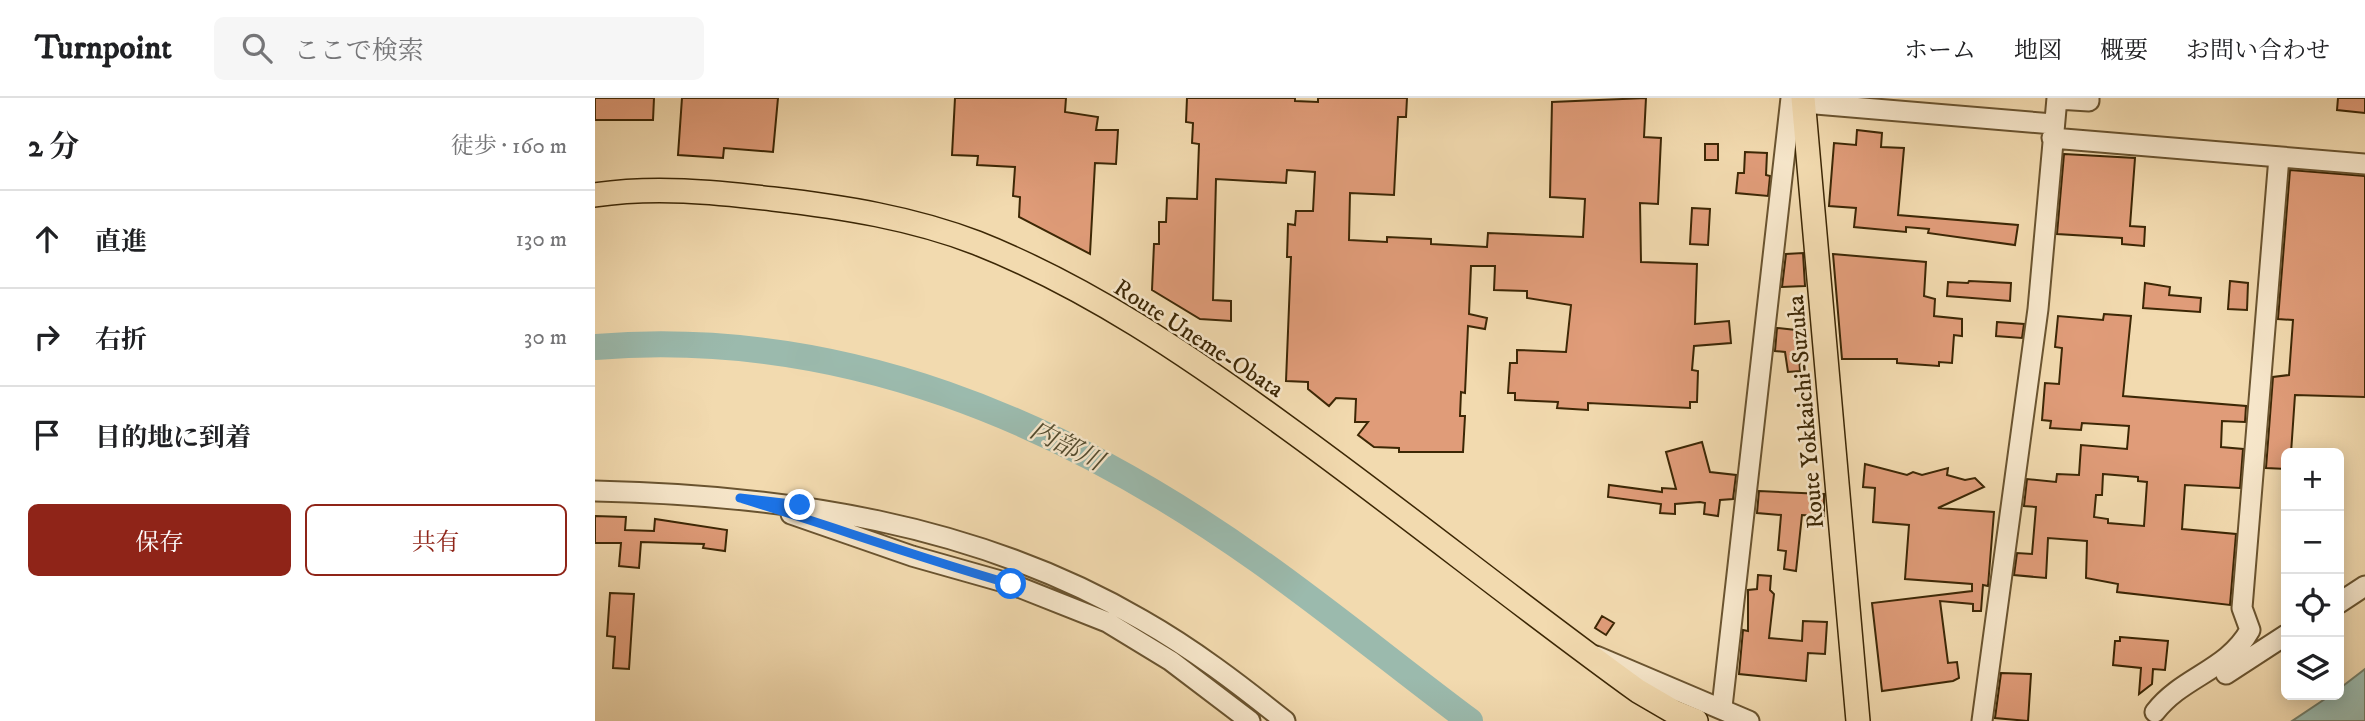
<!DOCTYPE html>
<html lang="ja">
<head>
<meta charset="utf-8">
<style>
  body { margin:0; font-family:"IM FELL DW Pica","Noto Serif JP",serif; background:#f6f6f6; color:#202124 }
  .controls { position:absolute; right:21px; bottom:21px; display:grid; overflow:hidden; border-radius:10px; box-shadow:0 4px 18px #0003 }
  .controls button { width:63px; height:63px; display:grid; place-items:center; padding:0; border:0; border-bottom:2px solid #e0e0e0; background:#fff; color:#202124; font:35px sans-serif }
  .stop { position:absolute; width:21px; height:21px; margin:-16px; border:5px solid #1a73e8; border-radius:50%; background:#fff }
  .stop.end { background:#1a73e8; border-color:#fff; box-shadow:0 2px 7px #0008 }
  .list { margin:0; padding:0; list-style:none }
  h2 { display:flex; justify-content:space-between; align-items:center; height:91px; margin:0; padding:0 28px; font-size:30px }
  h2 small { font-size:23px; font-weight:400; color:#757577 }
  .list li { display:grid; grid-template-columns:46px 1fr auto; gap:21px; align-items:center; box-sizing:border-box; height:98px; padding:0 28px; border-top:2px solid #e0e0e0 }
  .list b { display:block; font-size:26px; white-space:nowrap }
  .list em { font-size:23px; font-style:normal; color:#757577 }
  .actions { display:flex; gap:14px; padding:21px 28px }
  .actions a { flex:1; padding:16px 0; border:2px solid #8f2418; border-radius:10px; text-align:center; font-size:24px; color:#8f2418 }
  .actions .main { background:#8f2418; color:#fff }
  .icon { flex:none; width:38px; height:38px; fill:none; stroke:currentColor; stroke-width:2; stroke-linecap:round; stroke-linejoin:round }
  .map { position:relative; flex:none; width:1770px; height:623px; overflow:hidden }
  header { display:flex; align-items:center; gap:42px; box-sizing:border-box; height:98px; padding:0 35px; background:#fff; border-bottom:2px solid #e0e0e0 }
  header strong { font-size:33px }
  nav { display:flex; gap:38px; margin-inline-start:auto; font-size:24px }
  .search { width:490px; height:63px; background:#f6f6f6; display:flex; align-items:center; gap:18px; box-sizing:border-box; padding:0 24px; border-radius:10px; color:#757577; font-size:26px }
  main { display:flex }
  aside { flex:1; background:#fff }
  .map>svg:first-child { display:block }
</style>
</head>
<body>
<header>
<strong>Turnpoint</strong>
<div class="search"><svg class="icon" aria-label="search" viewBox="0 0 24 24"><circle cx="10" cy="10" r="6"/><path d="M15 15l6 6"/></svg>ここで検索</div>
<nav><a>ホーム</a><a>地図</a><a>概要</a><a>お問い合わせ</a></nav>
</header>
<main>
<aside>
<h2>2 分<small>徒歩 · 160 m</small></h2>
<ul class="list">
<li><svg class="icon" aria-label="ahead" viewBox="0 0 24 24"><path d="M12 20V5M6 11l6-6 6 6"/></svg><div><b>直進</b></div><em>130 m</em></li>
<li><svg class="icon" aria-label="right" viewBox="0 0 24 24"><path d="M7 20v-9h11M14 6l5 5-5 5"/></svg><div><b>右折</b></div><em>30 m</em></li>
<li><svg class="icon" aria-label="arrive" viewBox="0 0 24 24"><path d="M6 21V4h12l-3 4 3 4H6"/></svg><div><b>目的地に到着</b></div></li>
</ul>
<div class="actions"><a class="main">保存</a><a>共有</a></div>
</aside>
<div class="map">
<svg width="1770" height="623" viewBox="0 0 1770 623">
  <rect width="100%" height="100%" fill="#f2daaf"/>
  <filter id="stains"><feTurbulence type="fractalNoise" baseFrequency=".00286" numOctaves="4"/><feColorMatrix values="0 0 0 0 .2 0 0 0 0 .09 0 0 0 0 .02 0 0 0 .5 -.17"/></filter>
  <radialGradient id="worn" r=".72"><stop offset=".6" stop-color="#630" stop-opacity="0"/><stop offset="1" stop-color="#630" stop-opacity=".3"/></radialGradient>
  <path fill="#9bbaad" stroke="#757f6a" stroke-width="2" d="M1770,571v52h-73l39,-26h8v-6z"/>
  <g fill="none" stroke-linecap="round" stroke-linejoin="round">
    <path stroke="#9bbaad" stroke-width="26" d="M0,249c247,-20 467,74 664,214 72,51 140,107 211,160"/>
  </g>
  <path fill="#e09c79" stroke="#3c2705" stroke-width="2" fill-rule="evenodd" d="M0,0h59l-1,22h-58z
    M87,0h96l-5,54 -49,-4 -1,10 -45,-3z
    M360,0h111l-1,14 33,5 -2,13h22l-2,34 -21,-1 -5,91 -71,-37 1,-20 -7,-1 2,-29 -38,-2 1,-9 -26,-1z
    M592,0h108v3l23,1v-4h89l-1,19h-8l-4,78 -44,-2 -1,47 38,2v-5l44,2v5l56,3 1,-14 95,4 2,-38 -35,-2 2,-95 94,-4 -2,39 17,1 -3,66 -18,-1 1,59 56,2 -2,60 34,-3 2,22 -37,3 -2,24 6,1 -1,31h-7v6l-102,-5v7l-31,-2 1,-6 -43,-2v-7h-7l2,-30h7v-13l49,2 5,-47 -44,-7v-7l-33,-1 1,-24h-24l-2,48 18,4 -2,11 -17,-3 -3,67 -4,-1 -1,24h5l-2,36h-64v-4l-25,-1 -16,-12 10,-13h-13l1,-23 -20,-1 -7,8 -21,-17v-7l-22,-1 5,-124h-4l1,-33 7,1 1,-14h17l2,-39 -28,-2 -1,13 -70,-4 -3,121 18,1v20l-31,-2 -48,-29 2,-46h5v-22h7l1,-24 30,1 2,-55 -7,-1 1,-20 -7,-1z
    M1743,0h27v15l-28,-3z
    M1262,32l25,3 -1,14 23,1 -6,67 120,10 -3,20 -87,-12 1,-4 -23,-2v5l-52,-5 2,-19 -27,-2 5,-63 22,2z
    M1110,46h13v16h-13z
    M1150,54l22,1 -1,22 4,1 -2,20 -32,-3 2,-20h6z
    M1469,56l71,4 -5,68 15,1 -1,19 -22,-2v-6l-65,-4z
    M1695,72l75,6v221l-70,-2 -4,58h-5v16l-20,-1 7,-91 16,-2 4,-55 -15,-1z
    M1097,110l18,1 -2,36 -18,-1z
    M1208,155l2,33 -23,1 4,-33z
    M1238,156l93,8 -2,34 11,3 -1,17 28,3v17l-8,-1 -2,28 -13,-1v4l-42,-3v-4h-55z
    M1374,183l42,2 -1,18 -63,-5 1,-14 20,1z
    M1635,183l18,2 -1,27 -19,-1z
    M1550,185l25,4 -1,8 32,3 -1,14 -57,-4z
    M1509,216l27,2 -8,80 123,10 -1,16 -23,-1 -1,26 22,2 -3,39 -55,-3 -3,44 54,5 -6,71 -113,-13 1,-8 -32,-6 1,-37 -39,-3 -2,40 -32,-3 3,-22 15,1 4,-47 -12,-1 3,-27 29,3 1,-8 22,1 2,-30 46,4 2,-23 -47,-3 -1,7 -31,-2 1,-7 -9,-1 3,-37 14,1 3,-36 -7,-1 3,-31 45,4zM1508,376l35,3v4l9,1 -3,44 -36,-3v-4l-14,-2 2,-22h6z
    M1402,224l27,2 -2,14 -26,-2z
    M1182,230l28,3v25l-6,-1 1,16 -12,1 -3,-20 -10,-1z
    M1107,344l8,30 26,3 -3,24 -13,1 -2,16 -14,-2 1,-11 -5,-1 -25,2v10l-15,-1 1,-9 -53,-7 1,-12 53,7v-4l14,1 -10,-37z
    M1270,366l42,11 6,-3 9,3 26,-7 -1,7 18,5 10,-2 9,9 -46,21 56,4 -6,74 -5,-1 -2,26h-8v-7l-33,-3 8,62 9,-1 2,16 -6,3 -71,10 -10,-88 100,-12v-7l-67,-5 4,-54 -36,-3 2,-34 -12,-1z
    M1164,393l65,3v22l-22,-1 -6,56 -12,-2 2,-18 -8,-1 3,-35 -24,-2z
    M0,418l31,1 -1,13 29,1 1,-12 72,11 -2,21 -22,-3 1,-4 -63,-2 -2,26 -20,-2 2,-23h-26z
    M1163,477l13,1 -1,14 4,4 -5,44 33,3 1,-20 24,1 -2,32 -17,-1 -2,28 -67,-7 4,-44 5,1v-41l9,-1z
    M15,495l24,1 -5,75 -16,-1 2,-31 -8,-1z
    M1007,518l12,7 -8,12 -11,-7z
    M1525,539l48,4 -3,29 -12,-1 -1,15 -13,10 2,-26 -28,-3 2,-24h5z
    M1406,575l30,1 -3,47 -33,-3z"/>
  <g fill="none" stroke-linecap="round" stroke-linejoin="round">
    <g stroke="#6a5430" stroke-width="23">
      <path id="minor" d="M1462,1l32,2v-3
        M1209,5l249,21
        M1457,40l313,26
        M0,393c189,4 381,32 547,129 51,29 97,64 143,101
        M196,416l121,42 99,28 96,38 64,39 79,60
        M1744,505l26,-17
        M1001,558l153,65
        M1631,576l60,-39
        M1127,609l69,-609
        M1560,614c28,-36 72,-41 95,-82l-8,-22 37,-451
        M1387,623l56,-412 19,-211"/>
    </g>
    <g stroke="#3c2705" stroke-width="26">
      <path id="major" d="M1208,0l55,623
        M0,97c59,-9 119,-3 178,4 70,8 139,19 204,44 111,44 212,113 308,183 119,86 234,179 353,265l36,21 22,9"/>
    </g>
    <use href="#minor" stroke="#f7e7cb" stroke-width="19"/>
    <use href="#major" stroke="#f2daaf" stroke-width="23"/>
  </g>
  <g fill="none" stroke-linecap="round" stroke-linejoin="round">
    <path stroke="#1a73e8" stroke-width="9" d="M205,407l-60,-7c91,28 180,60 271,86"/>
  </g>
  <g text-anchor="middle" stroke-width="5" stroke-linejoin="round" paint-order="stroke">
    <g font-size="24" fill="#3c2705" stroke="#f7e7cb">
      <text transform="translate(604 240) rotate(33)" y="8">Route Uneme-Obata</text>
      <text transform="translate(1210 314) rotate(-95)" y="8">Route Yokkaichi-Suzuka</text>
    </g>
    <g font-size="26" font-style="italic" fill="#544c2f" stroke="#f7e7cb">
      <text transform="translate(472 347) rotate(27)" y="9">内部川</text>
    </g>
  </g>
  <rect width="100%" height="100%" filter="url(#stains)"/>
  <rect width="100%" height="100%" fill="url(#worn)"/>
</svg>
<div class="controls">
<button>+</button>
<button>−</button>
<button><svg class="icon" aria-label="locate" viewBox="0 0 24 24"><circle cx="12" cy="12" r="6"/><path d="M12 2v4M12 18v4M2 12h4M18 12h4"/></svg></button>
<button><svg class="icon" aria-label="layers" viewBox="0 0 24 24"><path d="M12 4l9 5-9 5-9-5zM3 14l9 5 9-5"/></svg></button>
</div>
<div class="stop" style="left:416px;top:486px"></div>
<div class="stop end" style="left:205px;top:407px"></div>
</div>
</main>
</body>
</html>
